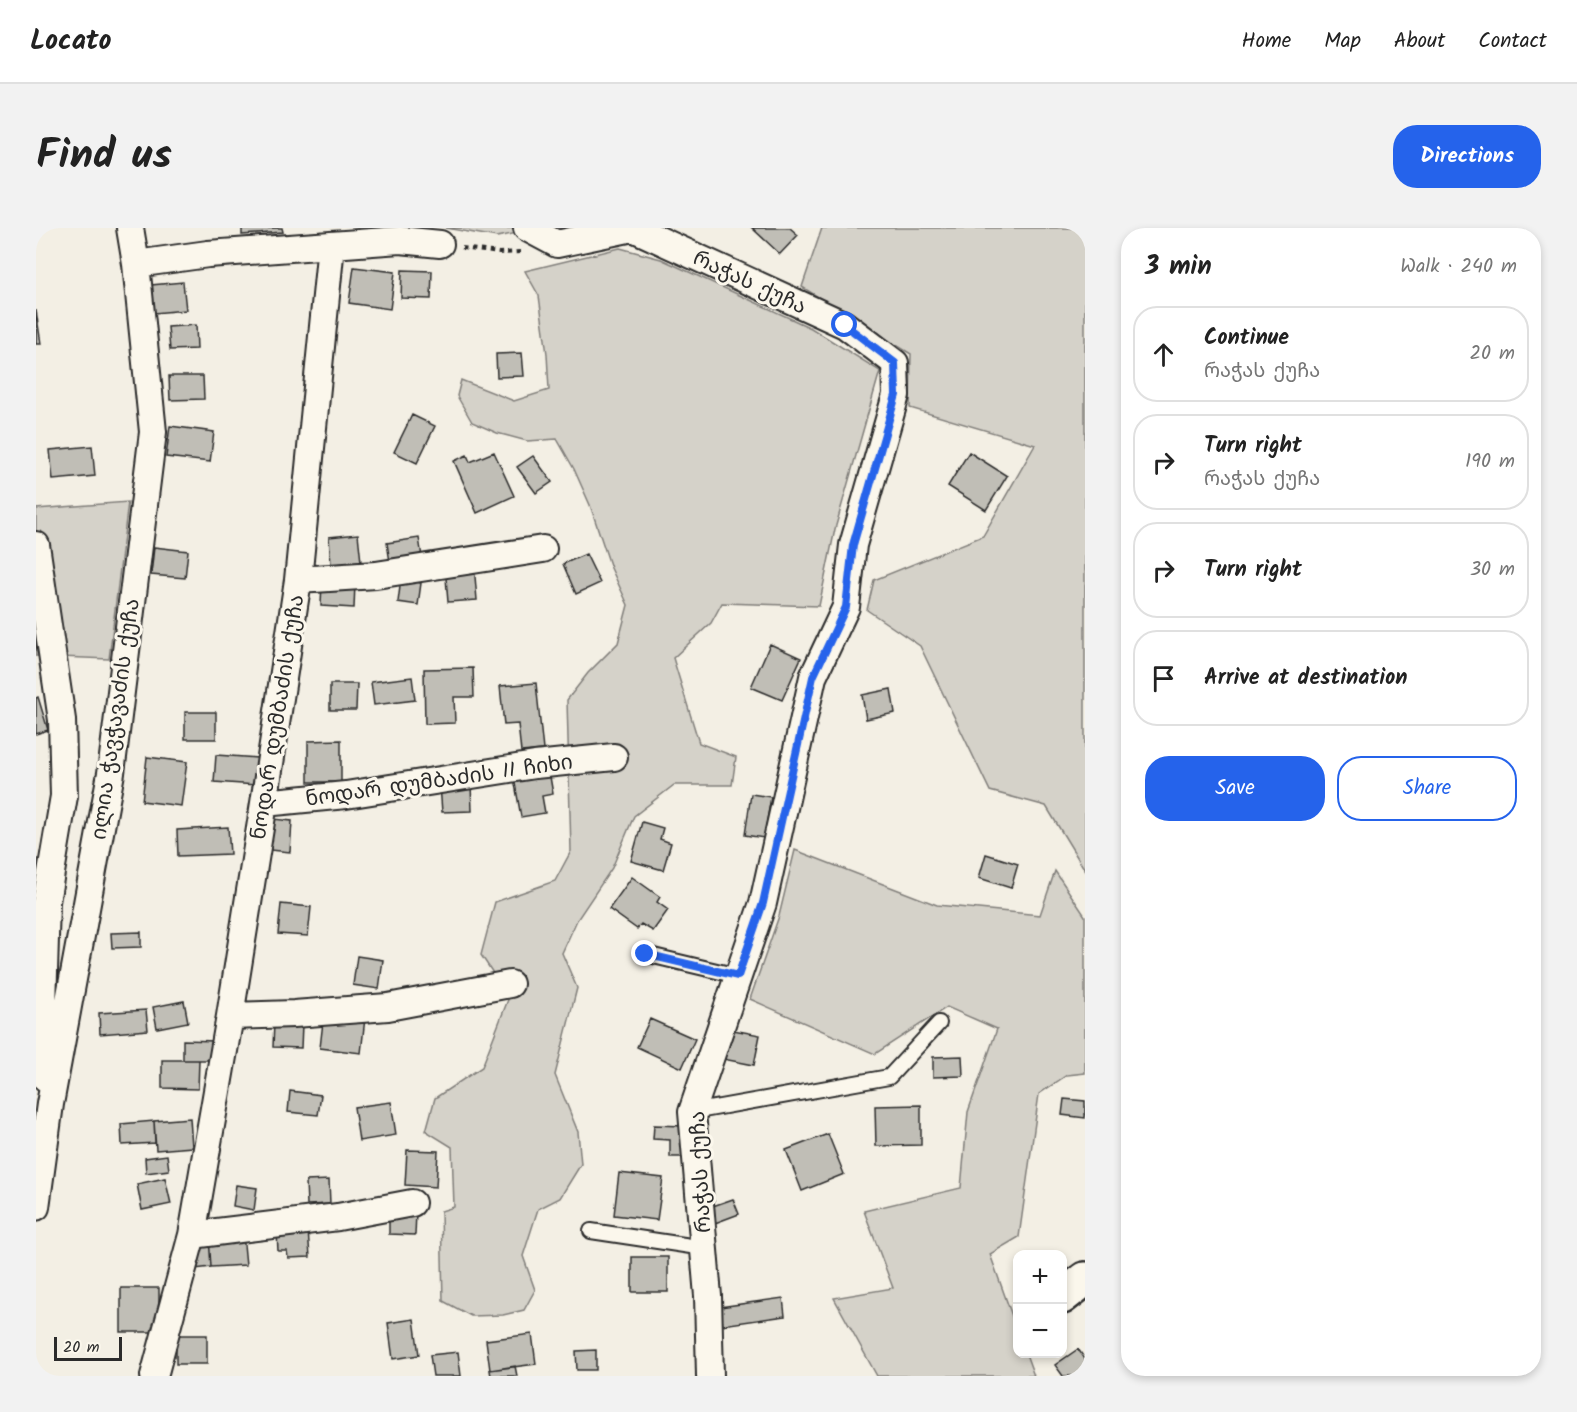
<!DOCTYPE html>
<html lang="en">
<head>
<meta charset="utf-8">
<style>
  body { margin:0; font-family:Kalam,"Noto Sans Georgian",sans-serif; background:#f2f2f2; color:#222 }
  .controls { position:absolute; right:18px; bottom:18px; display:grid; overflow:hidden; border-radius:12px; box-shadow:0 3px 9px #0003 }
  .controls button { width:54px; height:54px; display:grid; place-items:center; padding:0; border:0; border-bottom:2px solid #e0e0e0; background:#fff; color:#222; font:30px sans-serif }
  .scale { position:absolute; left:18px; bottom:15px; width:68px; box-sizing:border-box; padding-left:6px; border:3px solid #2b2b2b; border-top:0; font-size:16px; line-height:21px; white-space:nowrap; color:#2b2b2b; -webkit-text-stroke:4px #fbf7ec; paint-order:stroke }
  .stop { position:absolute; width:18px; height:18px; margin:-14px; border:4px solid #2563eb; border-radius:50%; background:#fff }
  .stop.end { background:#2563eb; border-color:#fff; box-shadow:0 2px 6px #0008 }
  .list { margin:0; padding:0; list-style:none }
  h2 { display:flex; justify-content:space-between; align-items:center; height:78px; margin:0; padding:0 24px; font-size:26px }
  h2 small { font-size:20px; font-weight:400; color:#767676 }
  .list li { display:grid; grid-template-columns:39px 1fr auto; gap:18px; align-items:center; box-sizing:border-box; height:96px; margin:0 12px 12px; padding:0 12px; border:2px solid #e0e0e0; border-radius:24px }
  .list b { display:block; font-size:22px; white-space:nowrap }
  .list p { margin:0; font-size:20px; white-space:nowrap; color:#767676 }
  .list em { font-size:20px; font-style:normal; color:#767676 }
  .actions { display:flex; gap:12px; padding:18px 24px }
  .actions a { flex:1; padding:14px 0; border:2px solid #2563eb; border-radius:24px; text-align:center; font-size:21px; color:#2563eb }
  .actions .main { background:#2563eb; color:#fff }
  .icon { flex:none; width:33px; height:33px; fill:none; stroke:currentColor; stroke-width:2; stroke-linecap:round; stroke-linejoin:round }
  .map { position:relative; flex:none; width:1049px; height:1148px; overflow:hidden; border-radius:24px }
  header { display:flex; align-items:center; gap:36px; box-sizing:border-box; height:84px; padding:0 30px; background:#fff; border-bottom:2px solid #e0e0e0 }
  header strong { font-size:28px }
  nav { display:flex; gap:33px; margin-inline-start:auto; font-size:21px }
  .intro { display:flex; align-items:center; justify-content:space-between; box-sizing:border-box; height:144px; padding:0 36px }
  h1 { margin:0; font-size:42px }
  .button { padding:15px 27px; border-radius:24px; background:#2563eb; color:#fff; font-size:21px; font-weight:700 }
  main { display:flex; gap:36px; padding:0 36px }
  aside { flex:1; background:#fff; border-radius:24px; box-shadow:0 3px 9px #0003 }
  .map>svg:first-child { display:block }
</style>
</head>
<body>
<header>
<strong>Locato</strong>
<nav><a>Home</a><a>Map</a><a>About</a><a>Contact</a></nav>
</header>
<div class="intro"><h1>Find us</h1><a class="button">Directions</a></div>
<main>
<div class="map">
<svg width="1049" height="1148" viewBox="0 0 1049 1148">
  <rect width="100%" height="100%" fill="#f3efe4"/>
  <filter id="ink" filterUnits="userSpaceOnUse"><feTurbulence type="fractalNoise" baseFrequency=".0167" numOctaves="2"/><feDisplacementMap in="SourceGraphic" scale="12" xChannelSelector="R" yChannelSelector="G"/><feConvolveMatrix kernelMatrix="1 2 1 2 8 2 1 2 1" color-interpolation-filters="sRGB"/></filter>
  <g filter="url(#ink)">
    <path fill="#d5d2c9" stroke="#807e7a" stroke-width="1.5" d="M410,0h96l-45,9z
      M786,0h263v642l-39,-64 -56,-15 -70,-145 -53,-36 7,-30 109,-44 52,-91 -125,-37 1,-54 -109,-67z
      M584,20l41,11 150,69 69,43 -45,158 -16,77 -97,-3 -11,20 -38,35 26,85 37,14 -4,28h-58l-40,31 -22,52 -35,52 -15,33 15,35 -22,87 23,57 3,32 -21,34 -22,11 -15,47 12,34 -11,20 -21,5 -32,1 -28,-15 -2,-90 13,-4 -2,-60 -26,-16 9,-33 47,-31 27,-70 -28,-42 14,-53 60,-21 16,-30 -4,-151 21,-27 30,-30 10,-38 -17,-37 -21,-63 -16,-36 -17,-30 -30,2 -30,-8 -25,-11 -15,-26 4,-16 53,21 35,-11 -2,-36 -8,-58 -14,-25z
      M92,274l-19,157 -73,-3v-147z
      M759,622l142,55 103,10 15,-44 30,45v157l-18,2 -28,19 -20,143 -29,17 27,76v24h9l8,22h-157l-43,-78 59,-10 -29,-77 97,-23 7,-76 29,-83 -50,-22 -72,47 -125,-55 29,-83z"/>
    <path fill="#c0beb6" stroke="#2b2b2b" stroke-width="1.5" d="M206,0h40l1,4 -41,3z
      M716,0h38l8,7 -18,19z
      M318,39l41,5 -5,37 -41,-6z
      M366,42l30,1 -1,28 -30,-1z
      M147,54l3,28 -32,3 -3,-28z
      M0,82l5,34h-5z
      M160,97l1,24 -27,1 -2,-23z
      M486,125l2,23 -27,1 -1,-23z
      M133,148h34l1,23 -34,1z
      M376,187l23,11 -18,37 -23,-11z
      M134,198l44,6 -4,30 -44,-5z
      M56,218l3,30 -42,4 -3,-30z
      M458,224l20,44 -37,17 -23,-52 13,-6 3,7z
      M933,224l38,24 -21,34 -38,-24z
      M497,228l19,26 -16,11 -19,-26z
      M322,306l3,28 -30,3 -2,-28z
      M383,310l3,19 -32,5 -3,-19z
      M118,319l34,4 -3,27 -34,-3z
      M550,326l14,29 -24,11 -13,-30z
      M438,337l3,35 -29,2 -3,-36z
      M365,351l20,4 -3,22 -20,-3z
      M286,353l33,2 -1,25 -33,-2z
      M734,416l31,14 -19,42 -31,-13z
      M437,440l1,29h-20l1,26 -30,1 -1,-55z
      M376,449l3,23 -41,5 -3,-23z
      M500,455l7,67 -22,2 -3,-28 -14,1 -4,-39z
      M294,456h27l-1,26h-26z
      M855,461l4,24 -29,6 -4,-24z
      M2,469l10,33 -12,4v-36z
      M149,484h31v27h-31z
      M305,512v42h-33v-41z
      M180,527l42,3 -2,27 -42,-3z
      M111,529l40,5 -6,44 -39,-5z
      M513,543l4,23 -11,2 3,17 -24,4 -7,-39z
      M435,556l1,27 -30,1 -2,-27z
      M715,566l20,3 -7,41 -19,-3z
      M228,590l28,3 -2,31 -29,-3z
      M606,594l21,6 -3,11 11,4 -8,27 -32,-9z
      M192,599l2,27 -52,2 -1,-26z
      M950,626l32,10 -7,24 -32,-10z
      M596,649l28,20 -3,5 11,8 -15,21 -12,-7 -4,5 -28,-20z
      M245,676l30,3 -3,29 -30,-2z
      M105,704v15l-29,1 -1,-15z
      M321,728l26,4 -4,29 -26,-4z
      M148,773l4,21 -31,6 -4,-21z
      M110,782l2,20 -48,4 -1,-21z
      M288,785l41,5 -4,35 -41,-5z
      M614,791l45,20 -13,29 -45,-21z
      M238,795l28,1 -1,24 -28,-1z
      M692,801l32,6 -6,30 -31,-6z
      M147,812l33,1v19h-33z
      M926,828l1,20 -30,1v-20z
      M126,832h37l-1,29 -36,-1z
      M254,863l31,4 -3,20 -30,-3z
      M1028,871l21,2v17l-23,-3z
      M355,874l5,33 -37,6 -5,-34z
      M885,877v40l-45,1 -1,-40z
      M154,890l2,29 -36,3 -2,-29z
      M118,893l1,22 -33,2 -1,-21z
      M618,897l30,1 -2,31h-12v-17l-17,-1z
      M792,906l16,40 -42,17 -16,-41z
      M371,922l31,1 -2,36 -31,-2z
      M131,927l2,15 -23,3 -1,-15z
      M583,945l44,5 -6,42 -43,-5z
      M129,950l6,26 -29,6 -5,-26z
      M293,952l1,24 -23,1 -1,-24z
      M200,957l21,3 -3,22 -21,-4z
      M697,971l6,15 -24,9 -5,-16z
      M353,984l27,1 -1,22 -26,-1z
      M272,1002l2,27 -22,1 -1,-7h-9l-1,-19z
      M207,1006l3,31 -35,2 -2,-30z
      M173,1009l2,30 -16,2 -2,-30z
      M596,1029h36v35h-36z
      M85,1060h38v44h-38z
      M747,1070l2,18 -62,9 -3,-18z
      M378,1091l5,36 -26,4 -5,-36z
      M496,1106l4,30 -46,6 -4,-30z
      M140,1107h31v29h-31z
      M1042,1121l7,10v17h-22l-8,-11z
      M560,1122v20h-19l-1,-19z
      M422,1124l3,24h-28l-3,-21z
      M479,1138l2,10h-26l-1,-6z"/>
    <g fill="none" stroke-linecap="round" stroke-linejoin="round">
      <g stroke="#2b2b2b" stroke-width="18">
        <path id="service" d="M609,726l93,22
          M656,884l197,-35 50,-54
          M555,1003l113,17"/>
      </g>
      <g stroke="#2b2b2b" stroke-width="30">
        <path id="minor" d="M491,0l30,16 76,-16 212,97 50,38 1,32 -43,150 -7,62 -33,70 -50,226 -71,209 16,184 2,80
          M100,36l72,-10 192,-14 40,4
          M0,317l26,175 2,76 -18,106 -4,140 5,38
          M262,352l78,-5 167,-26
          M228,575l82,-8 189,-30 79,-8
          M194,788l64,-2 94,-7 122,-23
          M0,979l14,-103 61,-331 42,-341 -17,-168 -6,-36
          M156,1007l146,-18 74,-14
          M118,1148l38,-141 38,-219 34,-213 34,-223 33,-335"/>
      </g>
      <g stroke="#2b2b2b" stroke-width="38">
        <path id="tertiary" d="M1026,1069l23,-18"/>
      </g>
      <path stroke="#2b2b2b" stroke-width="4" stroke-dasharray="4.5 4.5" stroke-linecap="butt" d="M426,20l37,5 21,-1"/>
      <use href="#service" stroke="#fbf7ec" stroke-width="14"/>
      <use href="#minor" stroke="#fbf7ec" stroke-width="26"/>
      <use href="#tertiary" stroke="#fbf7ec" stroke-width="33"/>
    </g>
  </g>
  <g fill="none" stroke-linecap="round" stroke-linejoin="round" filter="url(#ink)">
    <path stroke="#2563eb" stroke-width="8" d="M609,726l93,22 25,-73 50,-226 33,-70 7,-62 43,-150 -1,-32 -50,-38"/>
  </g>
  <g text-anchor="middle" stroke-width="6" stroke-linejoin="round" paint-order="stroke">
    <g font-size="21" fill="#2b2b2b" stroke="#fbf7ec">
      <text transform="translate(714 54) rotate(25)" y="7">რაჭას ქუჩა</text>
      <text transform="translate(241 489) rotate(-81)" y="7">ნოდარ დუმბაძის ქუჩა</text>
      <text transform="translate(79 491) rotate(-82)" y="7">ილია ჭავჭავაძის ქუჩა</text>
      <text transform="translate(403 552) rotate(-8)" y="7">ნოდარ დუმბაძის II ჩიხი</text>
      <text transform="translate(664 944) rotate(-93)" y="7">რაჭას ქუჩა</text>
    </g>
  </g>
</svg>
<div class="controls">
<button>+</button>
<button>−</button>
</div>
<div class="scale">20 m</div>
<div class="stop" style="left:809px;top:97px"></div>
<div class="stop end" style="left:609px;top:726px"></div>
</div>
<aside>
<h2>3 min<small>Walk · 240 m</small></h2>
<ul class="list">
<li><svg class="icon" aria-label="ahead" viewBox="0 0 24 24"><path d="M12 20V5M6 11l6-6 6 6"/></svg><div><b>Continue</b><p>რაჭას ქუჩა</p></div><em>20 m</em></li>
<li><svg class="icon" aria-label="right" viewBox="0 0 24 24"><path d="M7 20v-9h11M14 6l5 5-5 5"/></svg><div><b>Turn right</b><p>რაჭას ქუჩა</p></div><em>190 m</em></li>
<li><svg class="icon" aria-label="right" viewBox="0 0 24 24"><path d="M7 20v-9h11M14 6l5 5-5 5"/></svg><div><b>Turn right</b></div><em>30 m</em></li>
<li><svg class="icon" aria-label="arrive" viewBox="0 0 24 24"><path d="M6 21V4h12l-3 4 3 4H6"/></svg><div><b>Arrive at destination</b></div></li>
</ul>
<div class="actions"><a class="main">Save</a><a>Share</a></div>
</aside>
</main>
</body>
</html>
